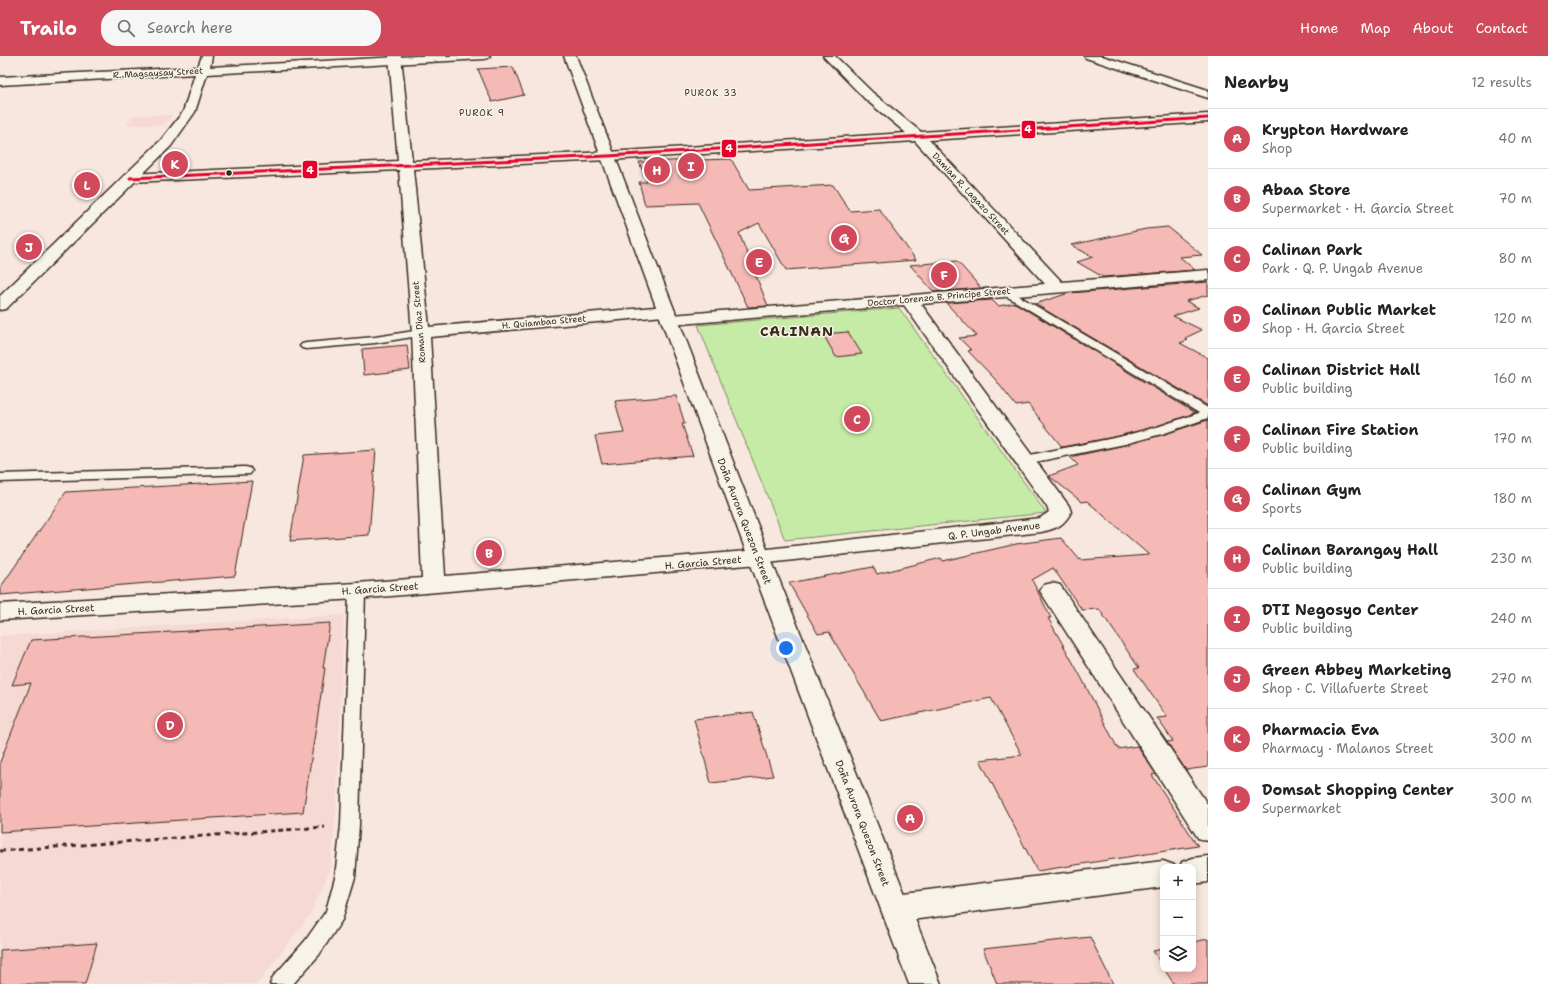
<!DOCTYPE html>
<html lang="en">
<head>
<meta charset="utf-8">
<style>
  body { margin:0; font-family:"Shantell Sans",sans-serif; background:#f6f6f6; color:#222 }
  .controls { position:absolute; right:12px; bottom:12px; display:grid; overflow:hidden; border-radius:8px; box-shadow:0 2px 10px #0003 }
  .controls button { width:36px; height:36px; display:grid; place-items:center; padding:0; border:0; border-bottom:1px solid #e0e0e0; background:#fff; color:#222; font:20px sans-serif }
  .you { position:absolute; left:786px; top:592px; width:14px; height:14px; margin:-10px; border:3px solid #fff; border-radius:50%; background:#1a73e8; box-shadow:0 0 0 6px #1a73e833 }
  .badge { display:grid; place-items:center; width:26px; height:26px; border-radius:50%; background:#d1495b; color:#fff; font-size:13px; font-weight:700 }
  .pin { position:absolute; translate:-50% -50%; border:2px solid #fff; box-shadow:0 1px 4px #0006 }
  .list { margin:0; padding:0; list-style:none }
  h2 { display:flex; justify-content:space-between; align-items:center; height:52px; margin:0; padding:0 16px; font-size:17px }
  h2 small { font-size:13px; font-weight:400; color:#767676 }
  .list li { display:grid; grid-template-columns:26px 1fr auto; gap:12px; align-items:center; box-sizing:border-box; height:60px; padding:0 16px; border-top:1px solid #e0e0e0 }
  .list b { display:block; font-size:15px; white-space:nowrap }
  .list p { margin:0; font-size:13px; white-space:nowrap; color:#767676 }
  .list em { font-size:13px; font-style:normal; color:#767676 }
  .icon { flex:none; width:22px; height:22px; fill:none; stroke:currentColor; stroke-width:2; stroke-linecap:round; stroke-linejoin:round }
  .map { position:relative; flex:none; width:1208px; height:928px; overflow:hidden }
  header { display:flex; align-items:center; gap:24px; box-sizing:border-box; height:56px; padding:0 20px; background:#d1495b; color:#fff }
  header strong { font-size:19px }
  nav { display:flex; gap:22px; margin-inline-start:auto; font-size:14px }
  .search { width:280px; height:36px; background:#f6f6f6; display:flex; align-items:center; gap:10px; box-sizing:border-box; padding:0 14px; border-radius:16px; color:#767676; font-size:15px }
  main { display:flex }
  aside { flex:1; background:#fff }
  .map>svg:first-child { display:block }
</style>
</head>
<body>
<header>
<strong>Trailo</strong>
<div class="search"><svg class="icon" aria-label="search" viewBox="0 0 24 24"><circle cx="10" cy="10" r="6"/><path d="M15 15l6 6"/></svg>Search here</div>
<nav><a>Home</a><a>Map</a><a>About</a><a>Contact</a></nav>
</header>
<main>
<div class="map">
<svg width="1208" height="928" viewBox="0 0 1208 928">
  <rect width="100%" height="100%" fill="#f7e7de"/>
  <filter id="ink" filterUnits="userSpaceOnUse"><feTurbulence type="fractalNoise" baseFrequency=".025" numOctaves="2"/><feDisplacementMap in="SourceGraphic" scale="8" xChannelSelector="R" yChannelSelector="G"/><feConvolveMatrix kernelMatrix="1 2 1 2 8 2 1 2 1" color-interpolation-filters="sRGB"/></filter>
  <g filter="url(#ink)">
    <path fill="#f6d9d2" d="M134,59h38l-7,10h-39z
      M344,559l-8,198 -6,57 -20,45 -53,69h-257v-348z"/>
    <path fill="#c5eba6" stroke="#808a62" d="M899,252l147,205 -261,27 -87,-215z"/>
    <path fill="#f5b9b6" stroke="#3b2a1e" d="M513,11l11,28 -32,7 -14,-33z
      M731,103l18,31 84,-5 17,26 29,-2 37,51 -130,10 -27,-47 -20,10 29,73 -20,1 -50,-104 -53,2 -6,-23h8l-8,-20z
      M1168,171l34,28 -22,2 15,13 -92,7 -26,-15 16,-5 -22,-12 75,-16z
      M957,205l24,27 -46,4 -3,-2 -22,-25z
      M1208,226v13l-22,6 13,7 -26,8 29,14 -17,8 3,2 -8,3 28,15v48l-173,-102 34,-11z
      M992,244l6,6 17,-3 180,110 -38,13 -38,10 -57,11 -34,-43 -12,2 -22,-28 -26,-27 3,-1 -12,-12 18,-2 -31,-33z
      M848,276l14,22 -26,3 -13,-23z
      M407,289l3,25 -46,5 -2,-26z
      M676,340l9,28h-3l11,32 -91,8 -7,-28 29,-3 -9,-32z
      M1208,364v347l-22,3 -19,-28 6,-1 -16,-23 10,-1 -33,-48 5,-1 -40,-59 -17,1 -29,-42 -21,12 19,38h-3l32,57 38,74 19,-3 19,28 -4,1 46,71 -161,25 -57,-111 42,-5 -31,-57 -110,23 -52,-89 -11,2 -29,-51 84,-16 4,7 64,-16 2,3 73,-17 45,-6 19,22 69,-5 -62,-54 -5,1 -33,-26 29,-11 -8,-8 55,-12 40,-11z
      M376,394l-7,85 -79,6 14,-86z
      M252,425l-17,95 -235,19v-7l66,-96z
      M330,567l-7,45h2l-22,144 -303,20v-70l31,-79 -19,2 19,-45z
      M753,656l20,64 -62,7 -17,-64z
      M1090,881l23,47h-116l-14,-35z
      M1208,883v45h-34l-10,-15h29v-27z
      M97,887l-12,41h-85v-34z
      M1163,893v18l-10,-16z"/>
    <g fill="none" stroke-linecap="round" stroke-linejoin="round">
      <g stroke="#3b2a1e" stroke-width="3">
        <path id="service" d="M1007,233l201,119v10l-43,15 -40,11 -100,20 -5,-1 -2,-3 2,-3 99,-20 38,-10 42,-14 -196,-119 -1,-2 1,-2z
          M421,274l4,1 2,2 -2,2 -50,8 -69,6 -4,-1 -2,-2 2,-2 4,-1 69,-6z
          M245,411l5,1 2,3 -2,3 -250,8v-8z
          M357,530l5,1 3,4 -6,234 -4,52 -13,43 -23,35 -26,29h-23l3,-7 32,-36 21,-30 9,-34 6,-52 8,-234 3,-4z"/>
      </g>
      <g stroke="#3b2a1e" stroke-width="3">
        <path id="minor" d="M389,0h12l11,105 196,-9 298,-19 -41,-34 -42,-43h12l38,37 48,39 287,-18v8l-279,18 133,142 146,-12v10l-287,24 148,202 2,6c-7,14 -16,17 -30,20l-282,32 -402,35 -357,21v-16l357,-21 65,-5 -10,-245 -13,-163 -269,12 -5,-1 -2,-3 2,-3 5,-1 268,-13zM915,85l130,143 -373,31 3,-4 -3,-4 -6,-1 -237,21 -16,-158 195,-9zM904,249l143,202 2,5 -9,6 -281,32 -314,26 -15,-239 234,-21 -3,4 3,4 6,1z
          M1084,0h18l106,34v8l-122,-40z
          M1052,527l8,2 148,220v36l-10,-3 -158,-247 4,-6z
          M1208,800v26l-15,2v-17h-13l2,-5 11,-4z
          M1163,805l11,4 1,2h-12v20l-267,35 -11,-4 -4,-10 4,-10 11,-4z"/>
      </g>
      <g stroke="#3b2a1e" stroke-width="3">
        <path id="tertiary" d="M564,0h12l194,501 171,427h-32l-161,-427z"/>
      </g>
      <g stroke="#3b2a1e" stroke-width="3">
        <path id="secondary" d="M202,0h10l-2,11 207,-11h73l-2,2 -4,1 -277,15 -12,38 -24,34 -165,163 -6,1v-14l161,-156 22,-28 12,-38 -195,11v-8l198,-10z"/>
      </g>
      <path stroke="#3b2a1e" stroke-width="3" stroke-dasharray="5 4" stroke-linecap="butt" d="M0,795l325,-24"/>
      <use href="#service" fill="#f7f3e8" fill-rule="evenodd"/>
      <use href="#minor" fill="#f7f3e8" fill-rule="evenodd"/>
      <use href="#tertiary" fill="#f7f3e8" fill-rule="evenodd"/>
      <use href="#secondary" fill="#f7f3e8" fill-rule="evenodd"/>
      <g stroke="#f7f3e8" stroke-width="5">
        <path id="bus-1" d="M130,122l478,-22 600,-38"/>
      </g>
      <use href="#bus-1" stroke="#e4002b" stroke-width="3"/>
    </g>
  </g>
  <circle fill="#3b2a1e" stroke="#f7f3e8" stroke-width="1.5" cx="229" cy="117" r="3.5"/>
  <g text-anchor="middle" stroke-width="3" stroke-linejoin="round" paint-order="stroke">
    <g font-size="9" fill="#3b2a1e" stroke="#f7f3e8">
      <text transform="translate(158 17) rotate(-3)" y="3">R. Magsaysay Street</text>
      <text transform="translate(971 138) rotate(47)" y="3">Damian R. Lagazo Street</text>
      <text transform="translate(939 241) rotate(-5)" y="3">Doctor Lorenzo B. Principe Street</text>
      <text transform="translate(419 266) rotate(-95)" y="3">Roman Diaz Street</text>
      <text transform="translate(544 266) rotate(-5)" y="3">H. Quiambao Street</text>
    </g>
    <g font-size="9" letter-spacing="1" fill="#3b2a1e" stroke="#f7f3e8">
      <text x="711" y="40">PUROK 33</text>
      <text x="482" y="60">PUROK 9</text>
    </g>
    <g font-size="10" fill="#3b2a1e" stroke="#f7f3e8">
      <text transform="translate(745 465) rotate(69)" y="4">Doña Aurora Quezon Street</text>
      <text transform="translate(994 474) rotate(-7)" y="4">Q. P. Ungab Avenue</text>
      <text transform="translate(703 506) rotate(-5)" y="4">H. Garcia Street</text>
      <text transform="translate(380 532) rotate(-4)" y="4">H. Garcia Street</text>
      <text transform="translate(56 553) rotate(-3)" y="4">H. Garcia Street</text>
      <text transform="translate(863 767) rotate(69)" y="4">Doña Aurora Quezon Street</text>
    </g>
    <g font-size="14" font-weight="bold" letter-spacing="1" fill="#3b2a1e" stroke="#f7f3e8">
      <text x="797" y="280">CALINAN</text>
    </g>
  </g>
  <g stroke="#f7f3e8" stroke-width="1.5">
    <rect x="1021" y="64" width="15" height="19" rx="4" fill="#e4002b"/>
    <rect x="721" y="83" width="16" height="19" rx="4" fill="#e4002b"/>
    <rect x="302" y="104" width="16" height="19" rx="4" fill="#e4002b"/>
  </g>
  <g font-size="11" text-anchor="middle" font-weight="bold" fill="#fff">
    <text x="1028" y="77">4</text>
    <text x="729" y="96">4</text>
    <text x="310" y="118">4</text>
  </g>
</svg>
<div class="controls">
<button>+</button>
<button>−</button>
<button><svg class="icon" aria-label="layers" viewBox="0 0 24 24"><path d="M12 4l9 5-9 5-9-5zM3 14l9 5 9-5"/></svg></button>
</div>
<div class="you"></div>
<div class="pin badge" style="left:910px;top:762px">A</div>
<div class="pin badge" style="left:489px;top:497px">B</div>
<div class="pin badge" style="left:857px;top:363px">C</div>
<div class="pin badge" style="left:170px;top:669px">D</div>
<div class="pin badge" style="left:759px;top:206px">E</div>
<div class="pin badge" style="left:944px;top:219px">F</div>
<div class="pin badge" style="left:844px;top:182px">G</div>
<div class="pin badge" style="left:657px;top:114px">H</div>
<div class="pin badge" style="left:691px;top:110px">I</div>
<div class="pin badge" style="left:29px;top:191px">J</div>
<div class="pin badge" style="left:175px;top:108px">K</div>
<div class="pin badge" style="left:87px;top:129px">L</div>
</div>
<aside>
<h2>Nearby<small>12 results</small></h2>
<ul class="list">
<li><span class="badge">A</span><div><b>Krypton Hardware</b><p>Shop</p></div><em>40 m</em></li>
<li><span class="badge">B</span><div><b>Abaa Store</b><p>Supermarket · H. Garcia Street</p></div><em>70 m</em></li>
<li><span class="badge">C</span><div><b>Calinan Park</b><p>Park · Q. P. Ungab Avenue</p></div><em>80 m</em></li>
<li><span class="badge">D</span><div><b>Calinan Public Market</b><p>Shop · H. Garcia Street</p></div><em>120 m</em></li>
<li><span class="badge">E</span><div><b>Calinan District Hall</b><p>Public building</p></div><em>160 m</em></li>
<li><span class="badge">F</span><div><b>Calinan Fire Station</b><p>Public building</p></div><em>170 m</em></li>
<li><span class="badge">G</span><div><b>Calinan Gym</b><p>Sports</p></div><em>180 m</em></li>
<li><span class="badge">H</span><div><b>Calinan Barangay Hall</b><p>Public building</p></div><em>230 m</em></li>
<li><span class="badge">I</span><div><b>DTI Negosyo Center</b><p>Public building</p></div><em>240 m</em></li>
<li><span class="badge">J</span><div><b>Green Abbey Marketing</b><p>Shop · C. Villafuerte Street</p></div><em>270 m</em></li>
<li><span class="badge">K</span><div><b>Pharmacia Eva</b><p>Pharmacy · Malanos Street</p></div><em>300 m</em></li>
<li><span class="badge">L</span><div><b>Domsat Shopping Center</b><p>Supermarket</p></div><em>300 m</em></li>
</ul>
</aside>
</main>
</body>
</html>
